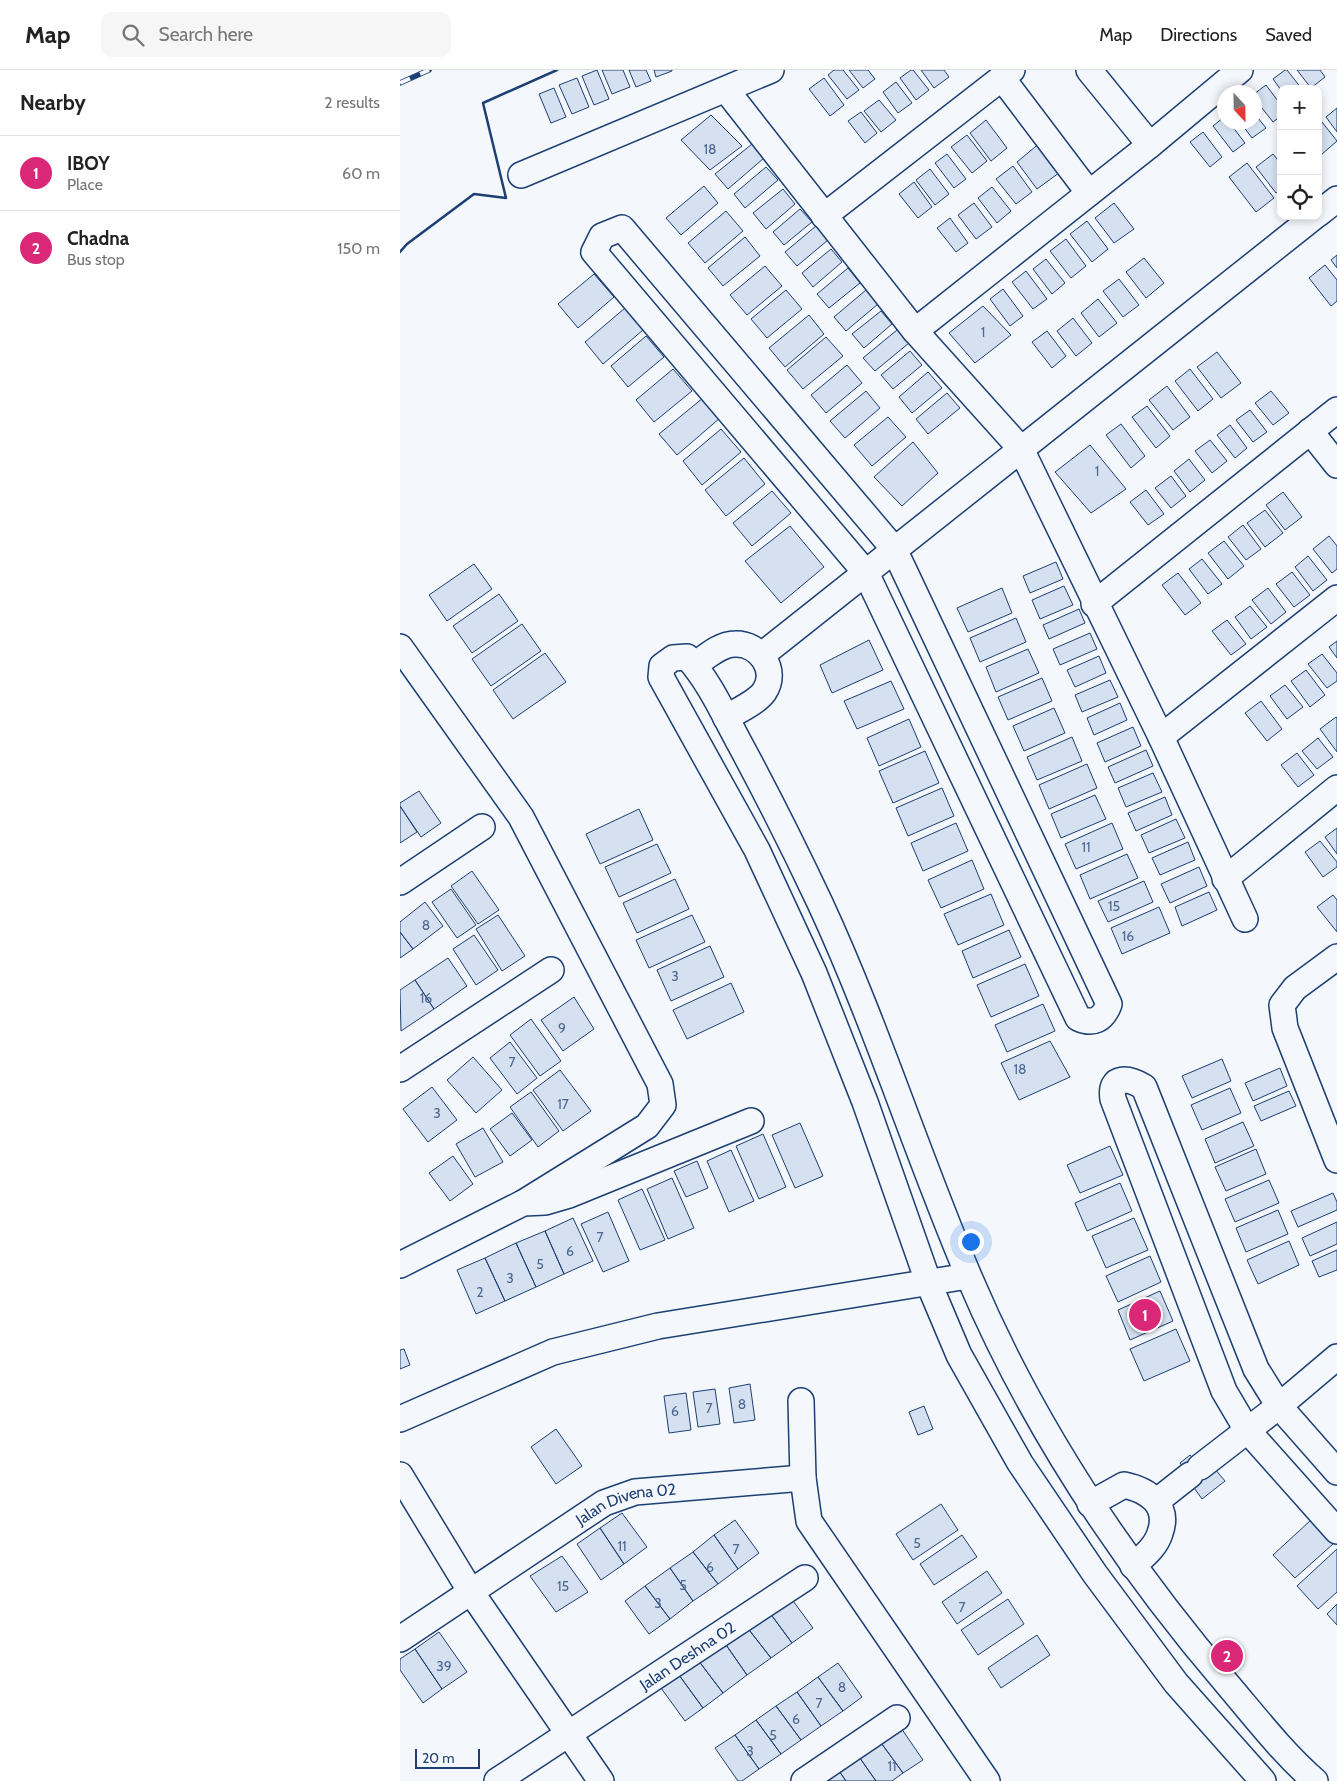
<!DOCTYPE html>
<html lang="en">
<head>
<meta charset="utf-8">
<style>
  body { margin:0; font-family:Cabin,sans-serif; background:#f6f6f6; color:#222 }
  .controls { position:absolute; right:15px; top:15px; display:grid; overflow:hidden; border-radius:10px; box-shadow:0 2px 8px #0003 }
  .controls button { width:45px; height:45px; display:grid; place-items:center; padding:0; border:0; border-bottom:1px solid #e0e0e0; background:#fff; color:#222; font:25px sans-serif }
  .compass { position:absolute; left:817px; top:15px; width:45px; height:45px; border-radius:50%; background:#fff; box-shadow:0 2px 8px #0003; rotate:158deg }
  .scale { position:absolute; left:15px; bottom:12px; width:65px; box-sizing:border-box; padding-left:5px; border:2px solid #1d3f73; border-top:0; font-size:14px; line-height:18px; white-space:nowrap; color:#1d3f73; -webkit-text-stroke:4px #f4f7fb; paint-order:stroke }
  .you { position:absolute; left:570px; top:1171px; width:18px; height:18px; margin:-12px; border:4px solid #fff; border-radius:50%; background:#1a73e8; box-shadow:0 0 0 8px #1a73e833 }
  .badge { display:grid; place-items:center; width:32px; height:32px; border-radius:50%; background:#db2777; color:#fff; font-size:16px; font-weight:700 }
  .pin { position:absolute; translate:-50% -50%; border:2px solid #fff; box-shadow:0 1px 5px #0006 }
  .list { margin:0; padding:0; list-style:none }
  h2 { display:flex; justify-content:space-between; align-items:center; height:65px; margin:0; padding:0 20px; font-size:21px }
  h2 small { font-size:16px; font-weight:400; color:#767676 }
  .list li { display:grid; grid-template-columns:32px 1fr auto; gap:15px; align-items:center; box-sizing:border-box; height:75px; padding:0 20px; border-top:1px solid #e0e0e0 }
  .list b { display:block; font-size:19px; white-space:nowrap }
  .list p { margin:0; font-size:16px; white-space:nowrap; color:#767676 }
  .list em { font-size:16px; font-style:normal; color:#767676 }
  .icon { flex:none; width:28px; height:28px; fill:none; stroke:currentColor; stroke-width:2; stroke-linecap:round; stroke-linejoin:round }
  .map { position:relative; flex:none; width:937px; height:1711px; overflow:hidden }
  header { display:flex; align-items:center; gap:30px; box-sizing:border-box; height:70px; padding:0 25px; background:#fff; border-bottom:1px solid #e0e0e0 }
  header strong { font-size:24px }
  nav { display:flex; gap:28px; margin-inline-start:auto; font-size:18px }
  .search { width:350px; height:45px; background:#f6f6f6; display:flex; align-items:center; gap:12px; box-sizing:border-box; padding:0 18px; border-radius:10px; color:#767676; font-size:19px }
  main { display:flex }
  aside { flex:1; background:#fff }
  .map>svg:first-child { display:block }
</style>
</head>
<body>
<header>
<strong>Map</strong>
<div class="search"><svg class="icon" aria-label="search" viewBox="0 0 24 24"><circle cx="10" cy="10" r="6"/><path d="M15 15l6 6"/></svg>Search here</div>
<nav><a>Map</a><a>Directions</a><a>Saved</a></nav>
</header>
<main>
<aside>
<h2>Nearby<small>2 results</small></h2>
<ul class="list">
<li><span class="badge">1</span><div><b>IBOY</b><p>Place</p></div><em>60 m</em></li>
<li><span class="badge">2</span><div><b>Chadna</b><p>Bus stop</p></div><em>150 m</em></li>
</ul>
</aside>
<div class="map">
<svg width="937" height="1711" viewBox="0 0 937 1711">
  <rect width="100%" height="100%" fill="#f4f7fb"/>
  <path fill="#d5e0f0" stroke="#1d3f73" d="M197,0l12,29 -15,6 -12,-29z
    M202,0h21l7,17 -18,7z
    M229,0h17l5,11 -15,6z
    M254,0h18v1l-16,6z
    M434,0h9l16,20 -12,9 -19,-24z
    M449,0h19l7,9 -12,9z
    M511,0h2l16,20 -13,10 -16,-22z
    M521,0h23l5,7 -15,11z
    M885,0h2l15,19 -21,1 -8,-11z
    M897,0h23l5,7 -14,11z
    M177,8l12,29 -17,7 -13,-29z
    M424,8l20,27 -14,11 -21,-27z
    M496,12l16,21 -14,10 -15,-21z
    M866,15l15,20v11l-8,6 -19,-24v-4z
    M154,18l12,29 -15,6 -12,-29z
    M479,30l17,20 -15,12 -17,-21z
    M937,38v24l-11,-15z
    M461,42l16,21 -12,10 -17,-22z
    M854,43l12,15 -14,10 -12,-16h14z
    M311,45l31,31 -32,24 -29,-30z
    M824,47v5h5l16,21 -12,9 -20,-26z
    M918,47l19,24 -16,14 -3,-3z
    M586,50l21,28 -16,13 -21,-28z
    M803,62l19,25 -12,10 -20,-25z
    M567,65l20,26 -15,12 -21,-26z
    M641,72l22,28 -26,19 -20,-27z
    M352,74l12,14 -36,31 -13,-15z
    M547,84l19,25 -12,9 -19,-25z
    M873,84l8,10v26l-5,3 -20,-26z
    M847,93l27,35 -18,14 -27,-35z
    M613,96l19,26 -16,12 -20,-25z
    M366,97l12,13 -33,28 -11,-14z
    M530,99l19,25 -14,11 -19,-25z
    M514,112l18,25 -14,11 -19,-24z
    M304,116l14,17 -37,32 -15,-17z
    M592,117l19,24 -14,12 -19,-25z
    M383,119l12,15 -29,25 -13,-16z
    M574,133l18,24 -16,12 -18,-24z
    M714,133l20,26 -20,14 -19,-25z
    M400,139l12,13 -28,23 -11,-13z
    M326,141l17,20 -38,32 -17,-20z
    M550,148l18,25 -12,9 -19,-24z
    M687,151l21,28 -16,13 -22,-28z
    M416,156l12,14 -31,26 -12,-14z
    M345,167l15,19 -37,30 -15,-18z
    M666,169l20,27 -15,12 -21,-27z
    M431,179l11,13 -29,25 -11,-14z
    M937,185v13l-6,-8z
    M744,188l20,25 -18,15 -20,-26z
    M646,189l19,24 -13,11 -19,-25z
    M925,195l12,15v21l-6,5 -22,-28z
    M365,196l17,20 -35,29 -17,-20z
    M448,198l12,15 -31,25 -12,-14z
    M626,201l21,28 -14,10 -21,-27z
    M194,204l20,23 -36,31 -20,-24z
    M719,209l20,26 -16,12 -20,-26z
    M603,219l20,27 -13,10 -20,-27z
    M386,220l16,19 -35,29 -16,-19z
    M466,220l12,14 -32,27 -12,-14z
    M698,229l19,24 -18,14 -18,-24z
    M583,236l28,29 -36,28 -26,-30z
    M225,238l18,22 -40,34 -18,-22z
    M481,241l11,13 -28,24 -12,-14z
    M409,245l15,19 -39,33 -16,-19z
    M673,248l19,25 -16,13 -19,-25z
    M497,260l12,13 -34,28 -12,-13z
    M647,261l19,25 -14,12 -20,-26z
    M246,266l18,21 -36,30 -17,-21z
    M426,267l17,19 -40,33 -16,-19z
    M510,281l12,14 -29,24 -12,-14z
    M817,282l24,31 -20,15 -24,-31z
    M447,295l15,18 -36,30 -15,-18z
    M273,299l19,22 -38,31 -18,-22z
    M790,299l23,30 -15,12 -23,-30z
    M528,302l14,16 -30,25 -13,-16z
    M767,316l23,31 -17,13 -24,-30z
    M466,321l14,17 -35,30 -15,-17z
    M871,321l18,22 -16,12 -18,-22z
    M547,323l13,15 -32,26 -12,-15z
    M303,328l17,20 -43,37 -18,-21z
    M747,336l23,30 -14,12 -24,-31z
    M850,340l17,22 -14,10 -17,-22z
    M488,347l18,20 -34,29 -18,-21z
    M721,354l24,32 -14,12 -25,-33z
    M830,355l17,23 -12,10 -18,-23z
    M321,359l20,23 -39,33 -19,-24z
    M810,370l17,21 -15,12 -17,-22z
    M513,372l25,31 -36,33 -28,-29z
    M690,375l36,44 -35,24 -36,-41z
    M344,388l21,26 -39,32 -21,-26z
    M789,389l16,21 -15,12 -16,-21z
    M771,406l15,20 -15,12 -16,-20z
    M746,420l18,24 -16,11 -18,-23z
    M372,421l19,22 -39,33 -19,-23z
    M883,422l19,25 -17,13 -19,-25z
    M865,440l18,23 -18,14 -18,-24z
    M843,455l18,24 -15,11 -18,-23z
    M390,456l34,41 -43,36 -36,-42z
    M929,466l8,10v23l-5,4 -19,-24z
    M824,471l20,25 -16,13 -20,-26z
    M908,486l19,24 -14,11 -18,-24z
    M802,489l20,25 -14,10 -19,-25z
    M656,492l7,17 -33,14 -7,-17z
    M74,494l18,25 -45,32 -18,-26z
    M892,502l18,23 -16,12 -18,-23z
    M778,503l23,30 -16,12 -23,-30z
    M664,516l9,19 -33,14 -8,-19z
    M602,518l10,25 -44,19 -11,-24z
    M868,518l18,24 -15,12 -19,-24z
    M99,524l19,27 -46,32 -19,-27z
    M850,536l17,21 -16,12 -16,-22z
    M679,539l6,14 -36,16 -6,-14z
    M616,548l10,24 -46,20 -10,-24z
    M827,550l19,24 -15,11 -19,-24z
    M122,554l19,27 -50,35 -19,-27z
    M690,563l7,16 -37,16 -7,-16z
    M469,570l14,30 -51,23 -12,-28z
    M937,571v17l-8,-11z
    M628,579l11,24 -43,19 -10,-25z
    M145,583l21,29 -53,37 -20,-29z
    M922,584l15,19v8l-10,7 -19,-24z
    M699,586l7,17 -31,14 -8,-17z
    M906,600l19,25 -15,12 -19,-26z
    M642,608l10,23 -44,19 -10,-23z
    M710,610l8,17 -36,15 -7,-17z
    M491,611l13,28 -47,20 -13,-28z
    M885,615l18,22 -16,12 -17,-23z
    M861,631l21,28 -15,12 -22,-28z
    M720,633l7,17 -33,15 -7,-17z
    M654,638l11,25 -41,18 -11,-25z
    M936,647l1,1v34l-17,-23z
    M509,649l12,28 -42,19 -12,-28z
    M733,657l8,19 -36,16 -8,-19z
    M672,667l10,24 -45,19 -10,-23z
    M918,668l15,19 -16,12 -15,-18z
    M746,680l7,16 -38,17 -7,-16z
    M525,681l14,32 -46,20 -14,-32z
    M897,683l17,22 -16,12 -17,-22z
    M687,694l10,24 -48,21 -10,-24z
    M753,703l9,19 -36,15 -8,-19z
    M542,718l12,28 -46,20 -12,-28z
    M19,721l22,32 -20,14 -21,-31v-3z
    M695,725l11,24 -45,19 -10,-24z
    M765,727l7,18 -36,16 -8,-18z
    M0,736l17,26 -17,11z
    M239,739l14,31 -53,24 -14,-30z
    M776,749l9,19 -36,15 -8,-18z
    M556,753l12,28 -45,20 -12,-28z
    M712,753l11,26 -47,20 -11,-25z
    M937,758v26l-12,-17z
    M920,771l17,21v5l-14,10 -18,-25z
    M788,772l7,18 -35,15 -8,-17z
    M257,774l14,29 -52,24 -14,-30z
    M727,784l11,24 -48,21 -10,-24z
    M572,790l12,29 -43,19 -13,-28z
    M799,797l8,19 -37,17 -9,-19z
    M72,801l27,39 -21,14 -27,-38z
    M275,809l14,30 -52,24 -14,-30z
    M744,811l9,21 -45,20 -10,-21z
    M51,819l25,36 -19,13 -25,-36z
    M809,822l8,18 -35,16 -7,-19z
    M591,824l13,31 -46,20 -14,-31z
    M933,825l4,5v32l-20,-25z
    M25,832l18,24 -30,23 -13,-17v-10z
    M759,837l11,26 -48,21 -11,-26z
    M98,845l27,41 -23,15 -26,-42z
    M292,845l13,27 -56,26 -13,-28z
    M609,860l12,27 -48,21 -11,-27z
    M0,862l13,17 -13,9z
    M74,865l24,35 -22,15 -23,-36z
    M310,876l14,31 -53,24 -14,-31z
    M48,888l19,28 -33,23 -19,-29z
    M625,894l14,32 -48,21 -14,-32z
    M15,910l19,29 -33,22 -1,-41z
    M331,913l13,29 -57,27 -14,-29z
    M174,927l20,32 -31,22 -22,-31z
    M643,934l12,27 -48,21 -12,-27z
    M131,949l30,42 -21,15 -30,-41z
    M650,971l20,36 -51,23 -18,-37z
    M110,972l27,36 -20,16 -27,-36z
    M73,987l29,33 -26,23 -29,-33z
    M822,989l9,22 -39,17 -10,-22z
    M880,998l7,18 -34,15 -8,-18z
    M160,1000l31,41 -28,20 -30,-41z
    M32,1017l25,33 -29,22 -25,-33z
    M830,1018l11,25 -39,17 -11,-25z
    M889,1021l7,15 -35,15 -7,-15z
    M131,1022l28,39 -21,16 -28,-40z
    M112,1043l20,27 -22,16 -20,-27z
    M843,1052l11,24 -39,17 -10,-24z
    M400,1053l23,53 -28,12 -23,-53z
    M83,1058l20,34 -28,15 -19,-33z
    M363,1064l23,53 -27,12 -23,-53z
    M710,1076l13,29 -43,18 -13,-28z
    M856,1079l10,25 -40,17 -11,-24z
    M331,1080l23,51 -25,11 -22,-51z
    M53,1086l20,28 -23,17 -21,-28z
    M297,1091l11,27 -22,9 -12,-26z
    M272,1108l22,50 -26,11 -21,-50z
    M869,1110l10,23 -44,19 -10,-23z
    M720,1113l12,28 -45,20 -12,-28z
    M242,1119l23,51 -25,10 -22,-50z
    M933,1123l4,9v8l-39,17 -7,-16z
    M878,1140l10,24 -42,18 -10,-24z
    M208,1142l21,49 -26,11 -22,-48z
    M173,1148l20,43 -29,13 -19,-43z
    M734,1148l14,32 -42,18 -14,-32z
    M937,1152v22l-27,12 -8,-18z
    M145,1161l19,43 -28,13 -20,-44z
    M889,1171l10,24 -41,19 -11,-24z
    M116,1173l20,44 -31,14 -20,-43z
    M937,1180v20l-18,7 -7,-16z
    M750,1186l11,26 -43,20 -12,-26z
    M85,1188l20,43 -29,13 -19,-44z
    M760,1221l13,30 -43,19 -12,-30z
    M776,1259l14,32 -46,20 -14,-32z
    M4,1279l6,16 -10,4v-19z
    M350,1314l5,36 -21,3 -5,-35z
    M315,1319l5,35 -22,3 -5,-35z
    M286,1323l5,37 -22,3 -5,-37z
    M524,1336l9,23 -15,6 -9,-23z
    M156,1359l26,37 -26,18 -25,-37z
    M790,1385l16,19 8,-6 11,13 -23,18 -10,-14 3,-3 -15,-19z
    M541,1434l17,26 -45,30 -17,-26z
    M222,1443l25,34 -23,17 -24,-36z
    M335,1450l24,33 -21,16 -24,-34z
    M911,1450l22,24 -38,34 -22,-23z
    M200,1458l24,36 -23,16 -24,-36z
    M314,1465l24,34 -20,15 -25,-32z
    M562,1465l15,22 -43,28 -14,-21z
    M937,1479v43l-19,17 -21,-23z
    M293,1482l25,32 -25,17 -23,-33z
    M162,1486l26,36 -32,20 -26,-36z
    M270,1498l23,33 -23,18 -25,-33z
    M587,1501l15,22 -45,31 -15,-22z
    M245,1516l25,33 -21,15 -24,-33z
    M388,1524l25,34 -21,15 -25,-34z
    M608,1529l16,25 -46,31 -17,-25z
    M937,1534v21l-10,-11z
    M367,1539l25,34 -21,15 -25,-32z
    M346,1556l25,32 -24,17 -23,-33z
    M39,1562l28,40 -25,17 -27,-40z
    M637,1565l13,20 -49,33 -13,-20z
    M324,1572l23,33 -24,18 -25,-33z
    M15,1579l27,40 -19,14 -23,-33v-11z
    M298,1590l25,33 -20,15 -24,-33z
    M438,1593l24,34 -19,14 -25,-34z
    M279,1605l24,33 -18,13 -24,-33z
    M418,1607l25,34 -22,15 -24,-34z
    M397,1622l24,34 -20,14 -25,-34z
    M376,1636l25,34 -20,14 -25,-34z
    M356,1650l25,34 -22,15 -24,-34z
    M499,1655l24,35 -20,13 -24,-33z
    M335,1665l24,34 -17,12h-4l-23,-33z
    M479,1670l24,33 -11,8h-16l-19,-27z
    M457,1684l19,27h-30l-9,-13z
    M437,1698l9,13h-27z"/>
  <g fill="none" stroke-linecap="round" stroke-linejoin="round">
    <g stroke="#1d3f73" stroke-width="28">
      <g id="minor">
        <path d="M689,0l61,75"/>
        <path d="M602,8l87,115"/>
        <path d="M327,21l188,240 106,118 140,288 84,182"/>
        <path d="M121,105l250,-105"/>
        <path d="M918,144l19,-15"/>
        <path d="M424,146l188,-146"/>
        <path d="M222,158l272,321 215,455c-6,16 -16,21 -31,14l-212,-445 -272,-321 8,-16z"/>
        <path d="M515,261l235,-186 90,-75"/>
        <path d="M910,361l27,34"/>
        <path d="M694,534l243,-194"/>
        <path d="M0,577l121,170 139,267 3,21 -16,21 -124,77"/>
        <path d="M362,585l553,-439"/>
        <path d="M295,595c11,-8 25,-21 40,-21 24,-1 44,26 29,48 -7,10 -27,19 -38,26"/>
        <path d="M761,667l176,-139"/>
        <path d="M825,809l112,-91"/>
        <path d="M0,812l82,-55"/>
        <path d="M937,887l-42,31 -13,17 3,23 52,132"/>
        <path d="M0,999l151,-99"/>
        <path d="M0,1195l123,-62 22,-1 24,-7 182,-74"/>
        <path d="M401,1331l2,77 6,43 178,260"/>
        <path d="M0,1349l153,-67 105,-26 310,-50"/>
        <path d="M800,1397l79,-61 58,-49"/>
        <path d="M937,1402l-58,-66 -23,-37 -112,-282c-15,-9 -35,-13 -31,12l111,292 23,39 90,101"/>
        <path d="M0,1405l71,117 130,189"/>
        <path d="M757,1431l33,-26"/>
        <path d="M690,1434l34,-19c24,5 46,20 36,48 -4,14 -17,24 -27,33"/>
        <path id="s1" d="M0,1569l204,-136 31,-11 168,-14"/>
        <path id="s2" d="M97,1711l308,-203"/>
        <path d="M404,1711l93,-63"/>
        <path d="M863,1711l-87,-98 -81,-109 -75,-111 -61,-108 -30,-71 -64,-182 -51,-129 -57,-123 -96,-173 1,-11 11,-8 14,-1c23,25 38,60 54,89 28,52 54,104 79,157 57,123 97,252 150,376 63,148 153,283 258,406 28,33 54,67 87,96"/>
      </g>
    </g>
    <use href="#minor" stroke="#f4f7fb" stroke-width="25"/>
    <g stroke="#1d3f73" stroke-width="5.5">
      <path id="rail" d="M0,13l29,-13"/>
    </g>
    <use href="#rail" stroke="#f4f7fb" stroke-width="4" stroke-dasharray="11" stroke-linecap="butt"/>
    <path stroke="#1d3f73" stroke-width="2.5" d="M0,182l7,-8 67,-50 32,4 -23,-95 74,-33"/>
  </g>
  <g text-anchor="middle" stroke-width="4" stroke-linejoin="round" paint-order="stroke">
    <g font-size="14" fill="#4b6792">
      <text x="310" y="84">18</text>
      <text x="583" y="267">1</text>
      <text x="697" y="406">1</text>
      <text x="686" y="782">11</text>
      <text x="714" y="841">15</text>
      <text x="26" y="860">8</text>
      <text x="728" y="871">16</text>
      <text x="275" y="911">3</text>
      <text x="26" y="933">16</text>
      <text x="162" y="963">9</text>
      <text x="112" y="997">7</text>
      <text x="620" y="1004">18</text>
      <text x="163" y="1039">17</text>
      <text x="37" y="1048">3</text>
      <text x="200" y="1172">7</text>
      <text x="170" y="1186">6</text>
      <text x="140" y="1199">5</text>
      <text x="110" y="1213">3</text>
      <text x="80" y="1227">2</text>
      <text x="342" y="1339">8</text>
      <text x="309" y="1343">7</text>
      <text x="275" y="1346">6</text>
      <text x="517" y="1478">5</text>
      <text x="222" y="1481">11</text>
      <text x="336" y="1484">7</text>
      <text x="310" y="1502">6</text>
      <text x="283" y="1520">5</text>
      <text x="163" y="1521">15</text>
      <text x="258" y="1538">3</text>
      <text x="562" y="1542">7</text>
      <text x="44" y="1601">39</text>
      <text x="442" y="1622">8</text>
      <text x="419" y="1638">7</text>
      <text x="396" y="1654">6</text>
      <text x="373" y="1670">5</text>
      <text x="350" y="1686">3</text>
      <text x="492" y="1701">11</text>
    </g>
    <g font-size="16" fill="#1d3f73" stroke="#f4f7fb">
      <text dy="6" stroke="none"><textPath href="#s1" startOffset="266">Jalan Divena 02</textPath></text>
      <text dy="6" stroke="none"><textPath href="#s2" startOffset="228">Jalan Deshna 02</textPath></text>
    </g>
  </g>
</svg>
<div class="controls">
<button>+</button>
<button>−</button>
<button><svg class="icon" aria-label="locate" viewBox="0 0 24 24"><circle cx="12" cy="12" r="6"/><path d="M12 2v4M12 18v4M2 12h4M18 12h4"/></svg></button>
</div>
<svg class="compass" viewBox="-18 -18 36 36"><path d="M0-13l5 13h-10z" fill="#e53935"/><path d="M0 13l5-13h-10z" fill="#767676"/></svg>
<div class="scale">20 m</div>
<div class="you"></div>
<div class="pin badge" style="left:745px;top:1245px">1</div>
<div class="pin badge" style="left:827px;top:1586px">2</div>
</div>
</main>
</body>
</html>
